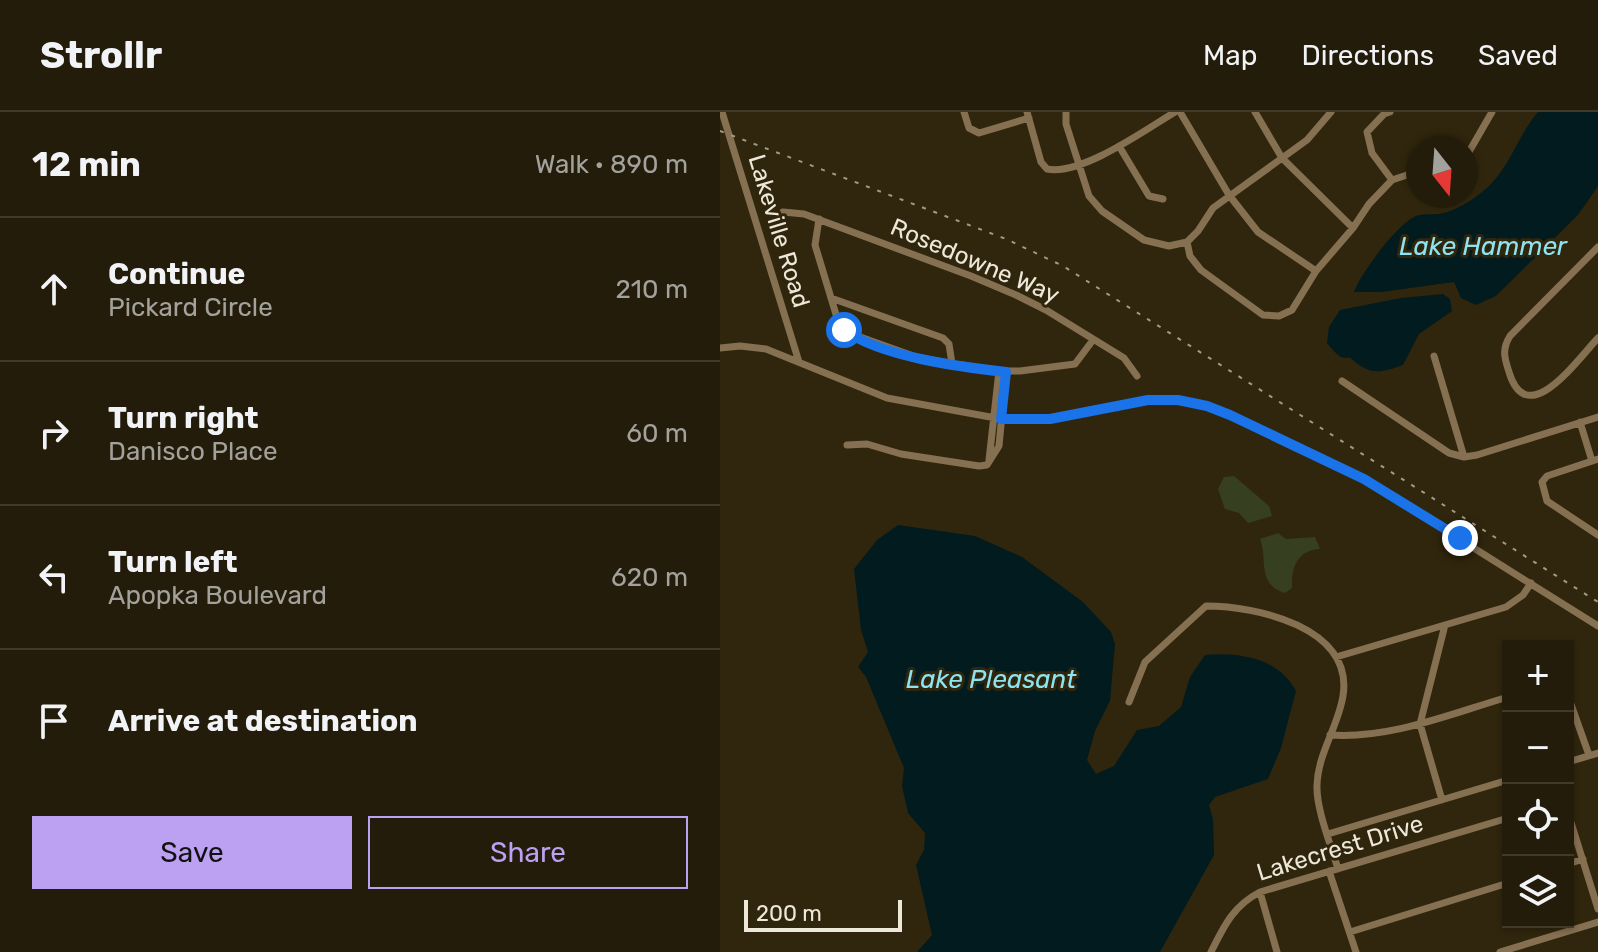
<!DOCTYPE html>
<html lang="en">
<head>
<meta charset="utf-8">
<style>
  body { margin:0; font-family:Rubik,sans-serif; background:#2c2513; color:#f1f3f6 }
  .controls { position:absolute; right:24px; bottom:24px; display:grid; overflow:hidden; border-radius:0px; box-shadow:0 2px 6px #0004 }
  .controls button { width:72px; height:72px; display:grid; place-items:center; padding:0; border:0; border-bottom:2px solid #413a2b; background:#241c0a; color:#f1f3f6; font:40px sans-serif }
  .compass { position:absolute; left:686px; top:24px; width:72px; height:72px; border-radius:50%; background:#241c0a; box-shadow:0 2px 6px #0004; rotate:163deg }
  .scale { position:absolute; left:24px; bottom:20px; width:158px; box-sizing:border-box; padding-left:8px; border:4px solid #eee8d9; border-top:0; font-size:22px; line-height:28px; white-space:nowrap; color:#eee8d9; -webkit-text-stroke:6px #30260d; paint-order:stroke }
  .stop { position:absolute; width:24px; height:24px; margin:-18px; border:6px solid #1a73e8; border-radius:50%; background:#fff }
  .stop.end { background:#1a73e8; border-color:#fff; box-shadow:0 2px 8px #0008 }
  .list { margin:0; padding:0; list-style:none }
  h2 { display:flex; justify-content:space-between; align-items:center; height:104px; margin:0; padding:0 32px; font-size:34px }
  h2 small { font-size:26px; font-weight:400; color:#a3a19c }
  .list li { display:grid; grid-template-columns:52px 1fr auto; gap:24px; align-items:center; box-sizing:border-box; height:144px; padding:0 32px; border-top:2px solid #413a2b }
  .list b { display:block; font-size:30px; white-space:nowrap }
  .list p { margin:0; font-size:26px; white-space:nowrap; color:#a3a19c }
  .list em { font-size:26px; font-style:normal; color:#a3a19c }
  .actions { display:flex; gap:16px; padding:24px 32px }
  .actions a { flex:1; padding:18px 0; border:2px solid #bca0f2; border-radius:0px; text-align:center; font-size:28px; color:#bca0f2 }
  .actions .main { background:#bca0f2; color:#111 }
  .icon { flex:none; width:44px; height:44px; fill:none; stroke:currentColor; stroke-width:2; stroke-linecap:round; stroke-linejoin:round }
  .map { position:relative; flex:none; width:878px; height:840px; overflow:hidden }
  header { display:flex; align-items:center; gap:48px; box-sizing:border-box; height:112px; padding:0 40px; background:#241c0a; border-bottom:2px solid #413a2b }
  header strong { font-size:38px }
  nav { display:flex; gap:44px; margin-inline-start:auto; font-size:28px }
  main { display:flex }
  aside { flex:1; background:#241c0a }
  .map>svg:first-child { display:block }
</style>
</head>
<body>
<header>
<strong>Strollr</strong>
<nav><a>Map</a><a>Directions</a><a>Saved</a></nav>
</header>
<main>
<aside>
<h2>12 min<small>Walk · 890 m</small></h2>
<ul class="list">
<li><svg class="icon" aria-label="ahead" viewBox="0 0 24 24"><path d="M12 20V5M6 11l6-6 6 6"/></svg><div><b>Continue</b><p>Pickard Circle</p></div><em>210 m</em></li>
<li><svg class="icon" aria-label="right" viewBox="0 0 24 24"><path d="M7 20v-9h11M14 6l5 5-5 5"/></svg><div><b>Turn right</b><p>Danisco Place</p></div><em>60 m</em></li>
<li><svg class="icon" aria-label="left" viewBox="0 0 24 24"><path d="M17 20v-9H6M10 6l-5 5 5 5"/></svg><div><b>Turn left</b><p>Apopka Boulevard</p></div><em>620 m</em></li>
<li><svg class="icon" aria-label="arrive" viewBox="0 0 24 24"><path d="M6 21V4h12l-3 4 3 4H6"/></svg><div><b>Arrive at destination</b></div></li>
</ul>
<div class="actions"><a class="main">Save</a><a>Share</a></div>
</aside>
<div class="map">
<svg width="878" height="840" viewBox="0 0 878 840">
  <rect width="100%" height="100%" fill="#30260d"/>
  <path fill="#373f21" d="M514,364l35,30 3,10 -24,7 -9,-10 -14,-4 -7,-20 6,-12z
    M558,421l8,6 29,-2 5,12c-23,1 -29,19 -28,39l-7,5c-29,-9 -17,-35 -25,-54z"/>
  <path fill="#021b1f" d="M818,0h60v74l-4,6 -16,23 -82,81 -20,9 -15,-7 -7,-16 -72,10h-28c7,-19 42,-66 60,-75 7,-4 17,-2 25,-3 18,-3 39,-17 52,-30 20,-21 28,-50 47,-72z
    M723,182l7,5 2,12 -33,23 -16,31c-22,8 -32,10 -49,-4 -7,-6 -4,-1 -13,-4 -5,-3 -10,-9 -14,-14l2,-16 11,-17 61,-12z
    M178,413l77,11 47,21 61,45 28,30 4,12 -5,57 -15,30 -8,29 9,14 18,-8 23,-36 22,-4 22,-19 9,-30 15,-22c34,-3 74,3 91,36l-15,57 -13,31 -53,18 -6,8 4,14 1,36 -54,97h-243l15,-17 -16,-70 8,-15 1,-17 -17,-20 -6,-27 2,-18 -38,-91 -8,-10 10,-15 -7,-22 -7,-61 23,-29z"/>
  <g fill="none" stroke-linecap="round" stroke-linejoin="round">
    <path stroke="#867052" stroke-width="7" d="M2,0l77,250
      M244,0l5,16 10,5 50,-15
      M307,0l14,50 6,7c34,7 98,-39 128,-57
      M346,0v12l23,72 13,15 42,29 25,6 18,-4 11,-11 15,-23 94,-68 24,-28
      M460,0l49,83 29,37 58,39
      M535,0l27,46 71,70
      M670,0l-6,2 -17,18 5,21 20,27
      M399,34l30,50 14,3
      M746,45l26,-45
      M63,100l21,2 167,62 45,19 30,15 78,48 13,18
      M99,107l-4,26 23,76 11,12 70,25 80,13h21l55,-7 18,-24
      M467,130l3,14 11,14 62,45 16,1 13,-6 24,-39 37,-43 16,-24 23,-24 15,-5h11
      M878,135l-88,89c-8,13 -6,21 -1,36 18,60 68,-12 89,-34
      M111,186l112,40 6,6 3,20
      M0,236l20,-2 26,3 121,49 114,21h49l98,-19h30l29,6 23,9 134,64 234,147
      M714,244l30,101
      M622,269l107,72 15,4 13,-2 121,-38
      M860,310l12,39
      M127,333l20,-1 34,10 78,12 8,-1 12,-19 7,-74
      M878,347l-51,17 -5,6 5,19 51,34
      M269,348l10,-89
      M616,545l170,-50 17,-12 8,-12
      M848,584l21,59
      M409,590l16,-40 61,-56c50,0 148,21 137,90 -5,31 -25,57 -26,89 -1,24 14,60 21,84
      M610,623c61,4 120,-21 178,-38
      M848,650l30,-9
      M722,688l-22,-76 25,-99
      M848,701l30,96
      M608,722l180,-54
      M848,752l15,-5
      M609,759l27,81
      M540,780l17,60
      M630,820l158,-49
      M491,840c13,-26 22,-46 49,-60l248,-74
      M780,840l98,-30"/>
    <path stroke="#a19a87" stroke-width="2" stroke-dasharray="4 8" stroke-linecap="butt" d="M0,19l286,108 57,27 535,336"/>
  </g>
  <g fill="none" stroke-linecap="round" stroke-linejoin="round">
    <path stroke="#1a73e8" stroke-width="10" d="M124,218c38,27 116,37 162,42l-5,47h49l98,-19h30l29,6 23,9 134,64 96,59"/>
  </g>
  <g text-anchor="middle" stroke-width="6" stroke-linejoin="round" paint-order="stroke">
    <g font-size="24" fill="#eee8d9" stroke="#30260d">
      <text transform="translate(59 119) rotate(73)" y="8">Lakeville Road</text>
      <text transform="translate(255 149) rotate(23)" y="8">Rosedowne Way</text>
      <text transform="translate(620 736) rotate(-17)" y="8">Lakecrest Drive</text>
    </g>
    <g font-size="26" font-style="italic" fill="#8de3f0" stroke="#30260d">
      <text x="763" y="143">Lake Hammer</text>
      <text x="271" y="576">Lake Pleasant</text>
    </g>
  </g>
</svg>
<div class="controls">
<button>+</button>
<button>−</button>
<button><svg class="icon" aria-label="locate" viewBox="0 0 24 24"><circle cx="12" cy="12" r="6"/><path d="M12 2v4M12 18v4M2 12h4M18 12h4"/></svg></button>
<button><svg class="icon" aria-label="layers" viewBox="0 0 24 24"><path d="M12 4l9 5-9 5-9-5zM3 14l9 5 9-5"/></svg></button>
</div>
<svg class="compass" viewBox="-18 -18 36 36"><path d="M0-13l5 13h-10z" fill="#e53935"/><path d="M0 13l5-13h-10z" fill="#a3a19c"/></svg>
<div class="scale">200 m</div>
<div class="stop" style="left:124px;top:218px"></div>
<div class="stop end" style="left:740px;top:426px"></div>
</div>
</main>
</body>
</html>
